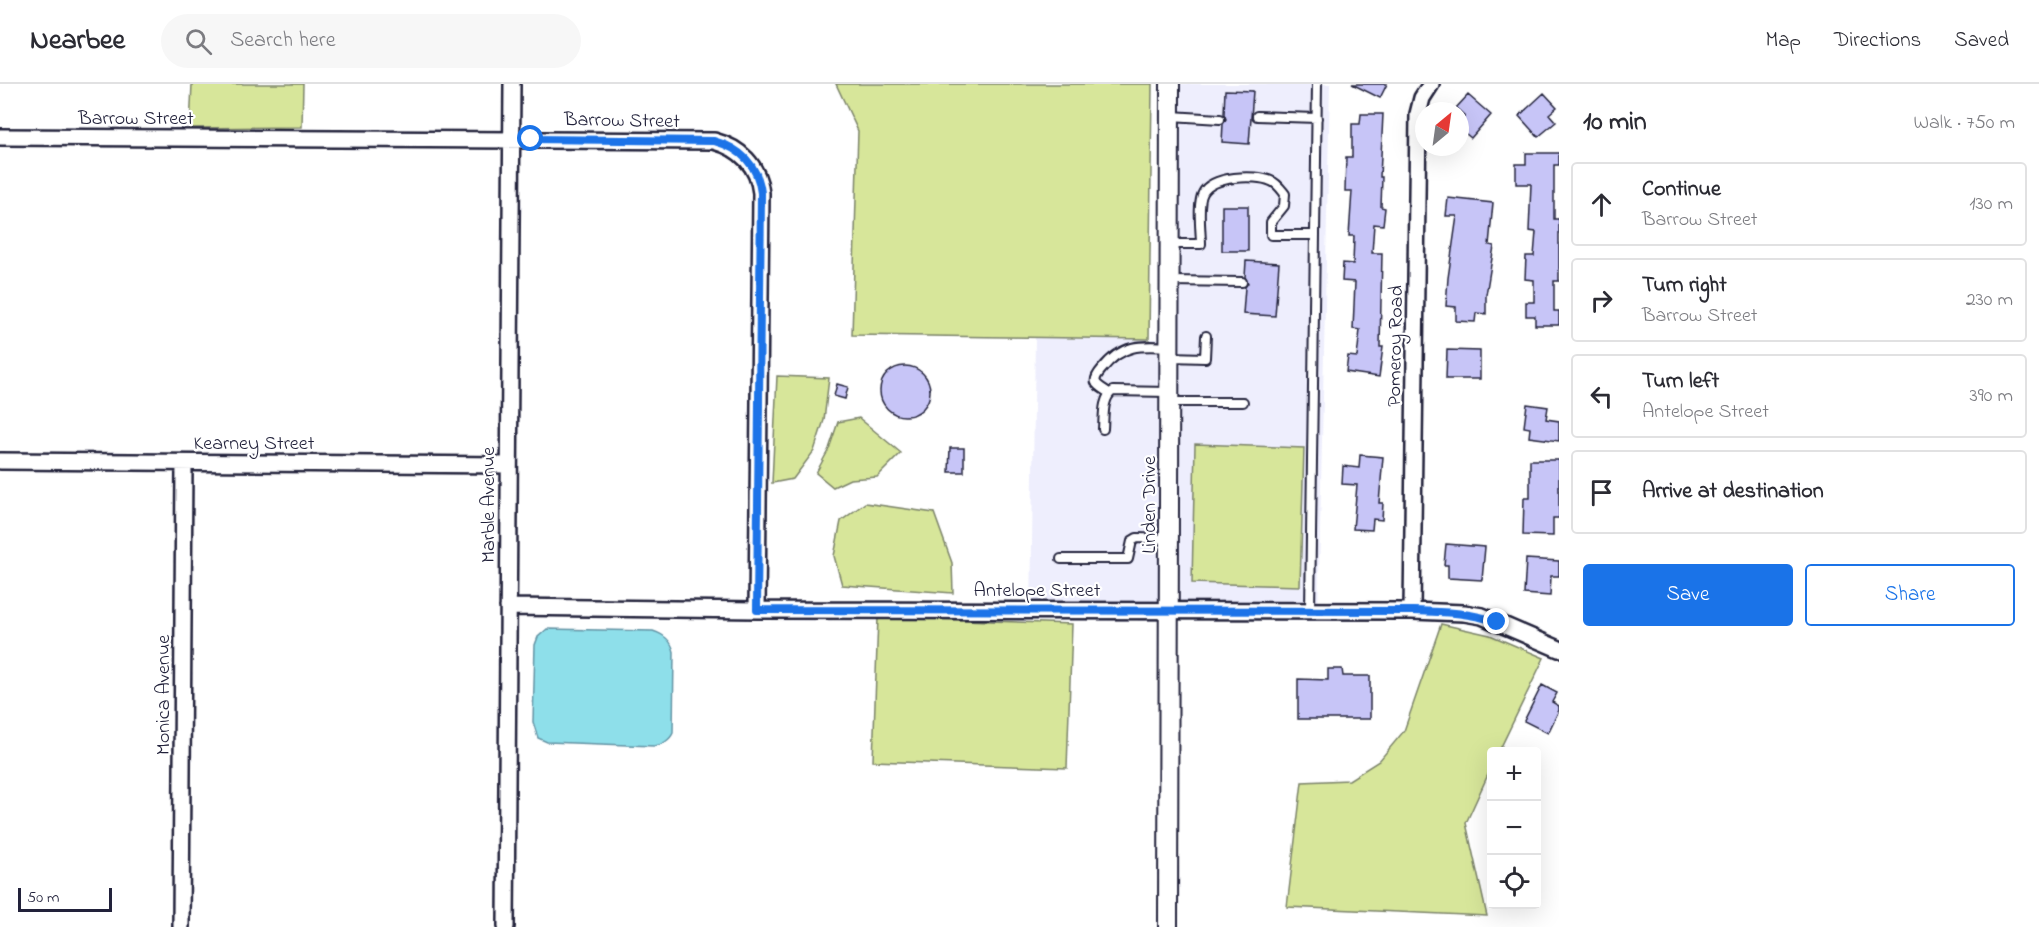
<!DOCTYPE html>
<html lang="en">
<head>
<meta charset="utf-8">
<style>
  body { margin:0; font-family:"Indie Flower",sans-serif; background:#f7f7f7; color:#2b2b33 }
  .controls { position:absolute; right:18px; bottom:18px; display:grid; overflow:hidden; border-radius:6px; box-shadow:0 6px 24px #0002 }
  .controls button { width:54px; height:54px; display:grid; place-items:center; padding:0; border:0; border-bottom:2px solid #e1e1e2; background:#fff; color:#2b2b33; font:30px sans-serif }
  .compass { position:absolute; left:1415px; top:18px; width:54px; height:54px; border-radius:50%; background:#fff; box-shadow:0 6px 24px #0002; rotate:29deg }
  .scale { position:absolute; left:18px; bottom:15px; width:94px; box-sizing:border-box; padding-left:6px; border:3px solid #22223b; border-top:0; font-size:16px; line-height:21px; white-space:nowrap; color:#22223b; -webkit-text-stroke:4px #fff; paint-order:stroke }
  .stop { position:absolute; width:18px; height:18px; margin:-14px; border:4px solid #1a73e8; border-radius:50%; background:#fff }
  .stop.end { background:#1a73e8; border-color:#fff; box-shadow:0 2px 6px #0008 }
  .list { margin:0; padding:0; list-style:none }
  h2 { display:flex; justify-content:space-between; align-items:center; height:78px; margin:0; padding:0 24px; font-size:26px }
  h2 small { font-size:20px; font-weight:400; color:#7c7c81 }
  .list li { display:grid; grid-template-columns:39px 1fr auto; gap:18px; align-items:center; box-sizing:border-box; height:84px; margin:0 12px 12px; padding:0 12px; border:2px solid #e1e1e2; border-radius:6px }
  .list b { display:block; font-size:22px; white-space:nowrap }
  .list p { margin:0; font-size:20px; white-space:nowrap; color:#7c7c81 }
  .list em { font-size:20px; font-style:normal; color:#7c7c81 }
  .actions { display:flex; gap:12px; padding:18px 24px }
  .actions a { flex:1; padding:14px 0; border:2px solid #1a73e8; border-radius:6px; text-align:center; font-size:21px; color:#1a73e8 }
  .actions .main { background:#1a73e8; color:#fff }
  .icon { flex:none; width:33px; height:33px; fill:none; stroke:currentColor; stroke-width:2; stroke-linecap:round; stroke-linejoin:round }
  .map { position:relative; flex:none; width:1559px; height:843px; overflow:hidden }
  header { display:flex; align-items:center; gap:36px; box-sizing:border-box; height:84px; padding:0 30px; background:#fff; border-bottom:2px solid #e1e1e2 }
  header strong { font-size:28px }
  nav { display:flex; gap:33px; margin-inline-start:auto; font-size:21px }
  .search { width:420px; height:54px; background:#f7f7f7; display:flex; align-items:center; gap:15px; box-sizing:border-box; padding:0 21px; border-radius:33px; color:#7c7c81; font-size:22px }
  main { display:flex }
  aside { flex:1; background:#fff }
  .map>svg:first-child { display:block }
</style>
</head>
<body>
<header>
<strong>Nearbee</strong>
<div class="search"><svg class="icon" aria-label="search" viewBox="0 0 24 24"><circle cx="10" cy="10" r="6"/><path d="M15 15l6 6"/></svg>Search here</div>
<nav><a>Map</a><a>Directions</a><a>Saved</a></nav>
</header>
<main>
<div class="map">
<svg width="1559" height="843" viewBox="0 0 1559 843">
  <rect width="100%" height="100%" fill="#fff"/>
  <filter id="ink" filterUnits="userSpaceOnUse"><feTurbulence type="fractalNoise" baseFrequency=".0167" numOctaves="2"/><feDisplacementMap in="SourceGraphic" scale="12" xChannelSelector="R" yChannelSelector="G"/><feConvolveMatrix kernelMatrix="1 2 1 2 8 2 1 2 1" color-interpolation-filters="sRGB"/></filter>
  <g filter="url(#ink)">
    <path fill="#eeeefd" d="M1177,0h153l-12,536 -141,-7z
      M1035,253l128,2v274l-132,-1z"/>
    <path fill="#d7e69a" stroke="#7c846a" stroke-width="1.5" d="M192,0h111l-1,43 -112,1z
      M836,0h316l-3,255 -297,-4 6,-204z
      M777,292l52,2 -5,42 -10,31 -21,28 -21,4z
      M859,334l42,35 -24,24 -27,2 -17,8 -17,-14 13,-24 9,-27z
      M1195,360l109,4 -4,138 -108,-3z
      M865,419l69,10 18,50 1,30 -111,-8 -8,-29 7,-35z
      M878,533l194,7 -5,144 -194,-7z
      M1441,540l49,11 54,23 -45,93 -7,1 -1,16 -25,55 21,93 -200,-9 15,-125 47,-2 30,-19 25,-30z"/>
    <path fill="#8edfea" stroke="#6393a4" stroke-width="1.5" d="M547,545l106,2c10,3 19,10 21,21l-1,81c-3,7 -11,12 -19,13l-107,-4 -9,-4 -5,-16 2,-77 3,-8z"/>
    <path fill="#c7c5f7" stroke="#22223b" stroke-width="1.5" d="M1352,0h35l-7,14z
      M1225,6l28,1 -4,53 -27,-2 1,-18 3,-5 -2,-5z
      M1544,9l13,14 -8,7 7,8 -18,15 -19,-21z
      M1468,11l23,20 -20,23 -11,-9v-7l5,-6 -9,-8z
      M1361,30h22l-3,63h2l-1,30 4,1 -2,17 -9,-1 -2,29h10l-2,94h3l-4,30 -33,-5 2,-16 9,1 3,-27 -7,-1 2,-47 -13,-1 1,-18 10,1 1,-28h-5l3,-45h-7l1,-34h6v-33h8z
      M1526,69h33v12h-5v54h5v62h-5v30h5v14h-24v-9h-9v-14h8v-22l-9,-1 1,-23h8l2,-24 -7,-1 2,-47h-15v-20h10z
      M1448,114l45,5 -4,42 5,1 -8,49v19l-10,-1 -1,9 -19,-1v-14l-10,-1 2,-28 9,-62h-11z
      M1222,122h26v45h-26z
      M1246,177l33,2 -4,53 -32,-2 2,-27 3,-4 -3,-6z
      M1447,266l33,1v28h-34z
      M880 307a25 25 0 1 1 50 0a25 25 0 1 1-50 0Z
      M837,300l11,3 -3,12 -11,-3z
      M1527,320l21,3 -2,12 13,2v20l-30,-4 1,-9 -6,-1z
      M950,364h14v24h-15z
      M1360,371l23,2 -4,46h4l-1,17 -9,-1 -1,11 -19,-1 4,-44 -15,-1 1,-18 16,2z
      M1530,376h29v58h-6v18l-30,-1 1,-37h6z
      M1446,460l39,3 -3,33 -34,-2v-13h-4z
      M1526,475l33,2v15h-8l-1,20 -26,-2z
      M1328,585h14l1,7h27v43h-72v-40l30,1z
      M1542,601l15,8 -5,9 7,4v4l-11,23 -24,-12z"/>
    <g fill="none" stroke-linecap="round" stroke-linejoin="round">
      <g stroke="#22223b" stroke-width="12">
        <path id="service" d="M1171,32l49,3
          M1257,32l60,2
          M1170,160h31c0,-12 -4,-41 2,-51 9,-17 52,-19 68,-12 6,2 10,8 14,13l-1,12 -13,16v13h44
          M1170,197l72,1
          M1170,273l35,1 1,-22
          M1109,309c-13,-9 -19,-10 -7,-24 20,-25 38,-24 68,-22
          M1170,318h73
          M1103,345c1,-12 -1,-31 10,-38l56,1
          M1061,475h67l4,-18 5,-3 32,1
          M1310,527l7,-527"/>
      </g>
      <g stroke="#22223b" stroke-width="20">
        <path id="minor" d="M0,53l714,4c26,7 44,24 47,52l-4,417
          M0,377l508,4
          M508,523l249,3 655,1 52,2 18,3 77,33
          M1412,527l6,-497 4,-16 9,-14
          M181,843l3,-464
          M506,843l6,-843"/>
      </g>
      <g stroke="#22223b" stroke-width="22">
        <path id="tertiary" d="M1168,843l2,-843"/>
      </g>
      <use href="#service" stroke="#fff" stroke-width="8"/>
      <use href="#minor" stroke="#fff" stroke-width="15"/>
      <use href="#tertiary" stroke="#fff" stroke-width="18"/>
    </g>
  </g>
  <g fill="none" stroke-linecap="round" stroke-linejoin="round" filter="url(#ink)">
    <path stroke="#1a73e8" stroke-width="8" d="M531,55l183,2c26,7 44,24 47,52l-4,417 656,1c29,1 57,1 84,11"/>
  </g>
  <g text-anchor="middle" stroke-width="4.5" stroke-linejoin="round" paint-order="stroke">
    <g font-size="20" fill="#22223b" stroke="#fff">
      <text x="136" y="40">Barrow Street</text>
      <text transform="translate(622 35) rotate(1)" y="7">Barrow Street</text>
      <text transform="translate(1394 262) rotate(-89)" y="7">Pomeroy Road</text>
      <text x="254" y="365">Kearney Street</text>
      <text transform="translate(487 421) rotate(-90)" y="7">Marble Avenue</text>
      <text transform="translate(1148 421) rotate(-90)" y="7">Linden Drive</text>
      <text x="1037" y="512">Antelope Street</text>
      <text transform="translate(162 611) rotate(-90)" y="7">Monica Avenue</text>
    </g>
  </g>
</svg>
<div class="controls">
<button>+</button>
<button>−</button>
<button><svg class="icon" aria-label="locate" viewBox="0 0 24 24"><circle cx="12" cy="12" r="6"/><path d="M12 2v4M12 18v4M2 12h4M18 12h4"/></svg></button>
</div>
<svg class="compass" viewBox="-18 -18 36 36"><path d="M0-13l5 13h-10z" fill="#e53935"/><path d="M0 13l5-13h-10z" fill="#7c7c81"/></svg>
<div class="scale">50 m</div>
<div class="stop" style="left:531px;top:55px"></div>
<div class="stop end" style="left:1497px;top:538px"></div>
</div>
<aside>
<h2>10 min<small>Walk · 750 m</small></h2>
<ul class="list">
<li><svg class="icon" aria-label="ahead" viewBox="0 0 24 24"><path d="M12 20V5M6 11l6-6 6 6"/></svg><div><b>Continue</b><p>Barrow Street</p></div><em>130 m</em></li>
<li><svg class="icon" aria-label="right" viewBox="0 0 24 24"><path d="M7 20v-9h11M14 6l5 5-5 5"/></svg><div><b>Turn right</b><p>Barrow Street</p></div><em>230 m</em></li>
<li><svg class="icon" aria-label="left" viewBox="0 0 24 24"><path d="M17 20v-9H6M10 6l-5 5 5 5"/></svg><div><b>Turn left</b><p>Antelope Street</p></div><em>390 m</em></li>
<li><svg class="icon" aria-label="arrive" viewBox="0 0 24 24"><path d="M6 21V4h12l-3 4 3 4H6"/></svg><div><b>Arrive at destination</b></div></li>
</ul>
<div class="actions"><a class="main">Save</a><a>Share</a></div>
</aside>
</main>
</body>
</html>
